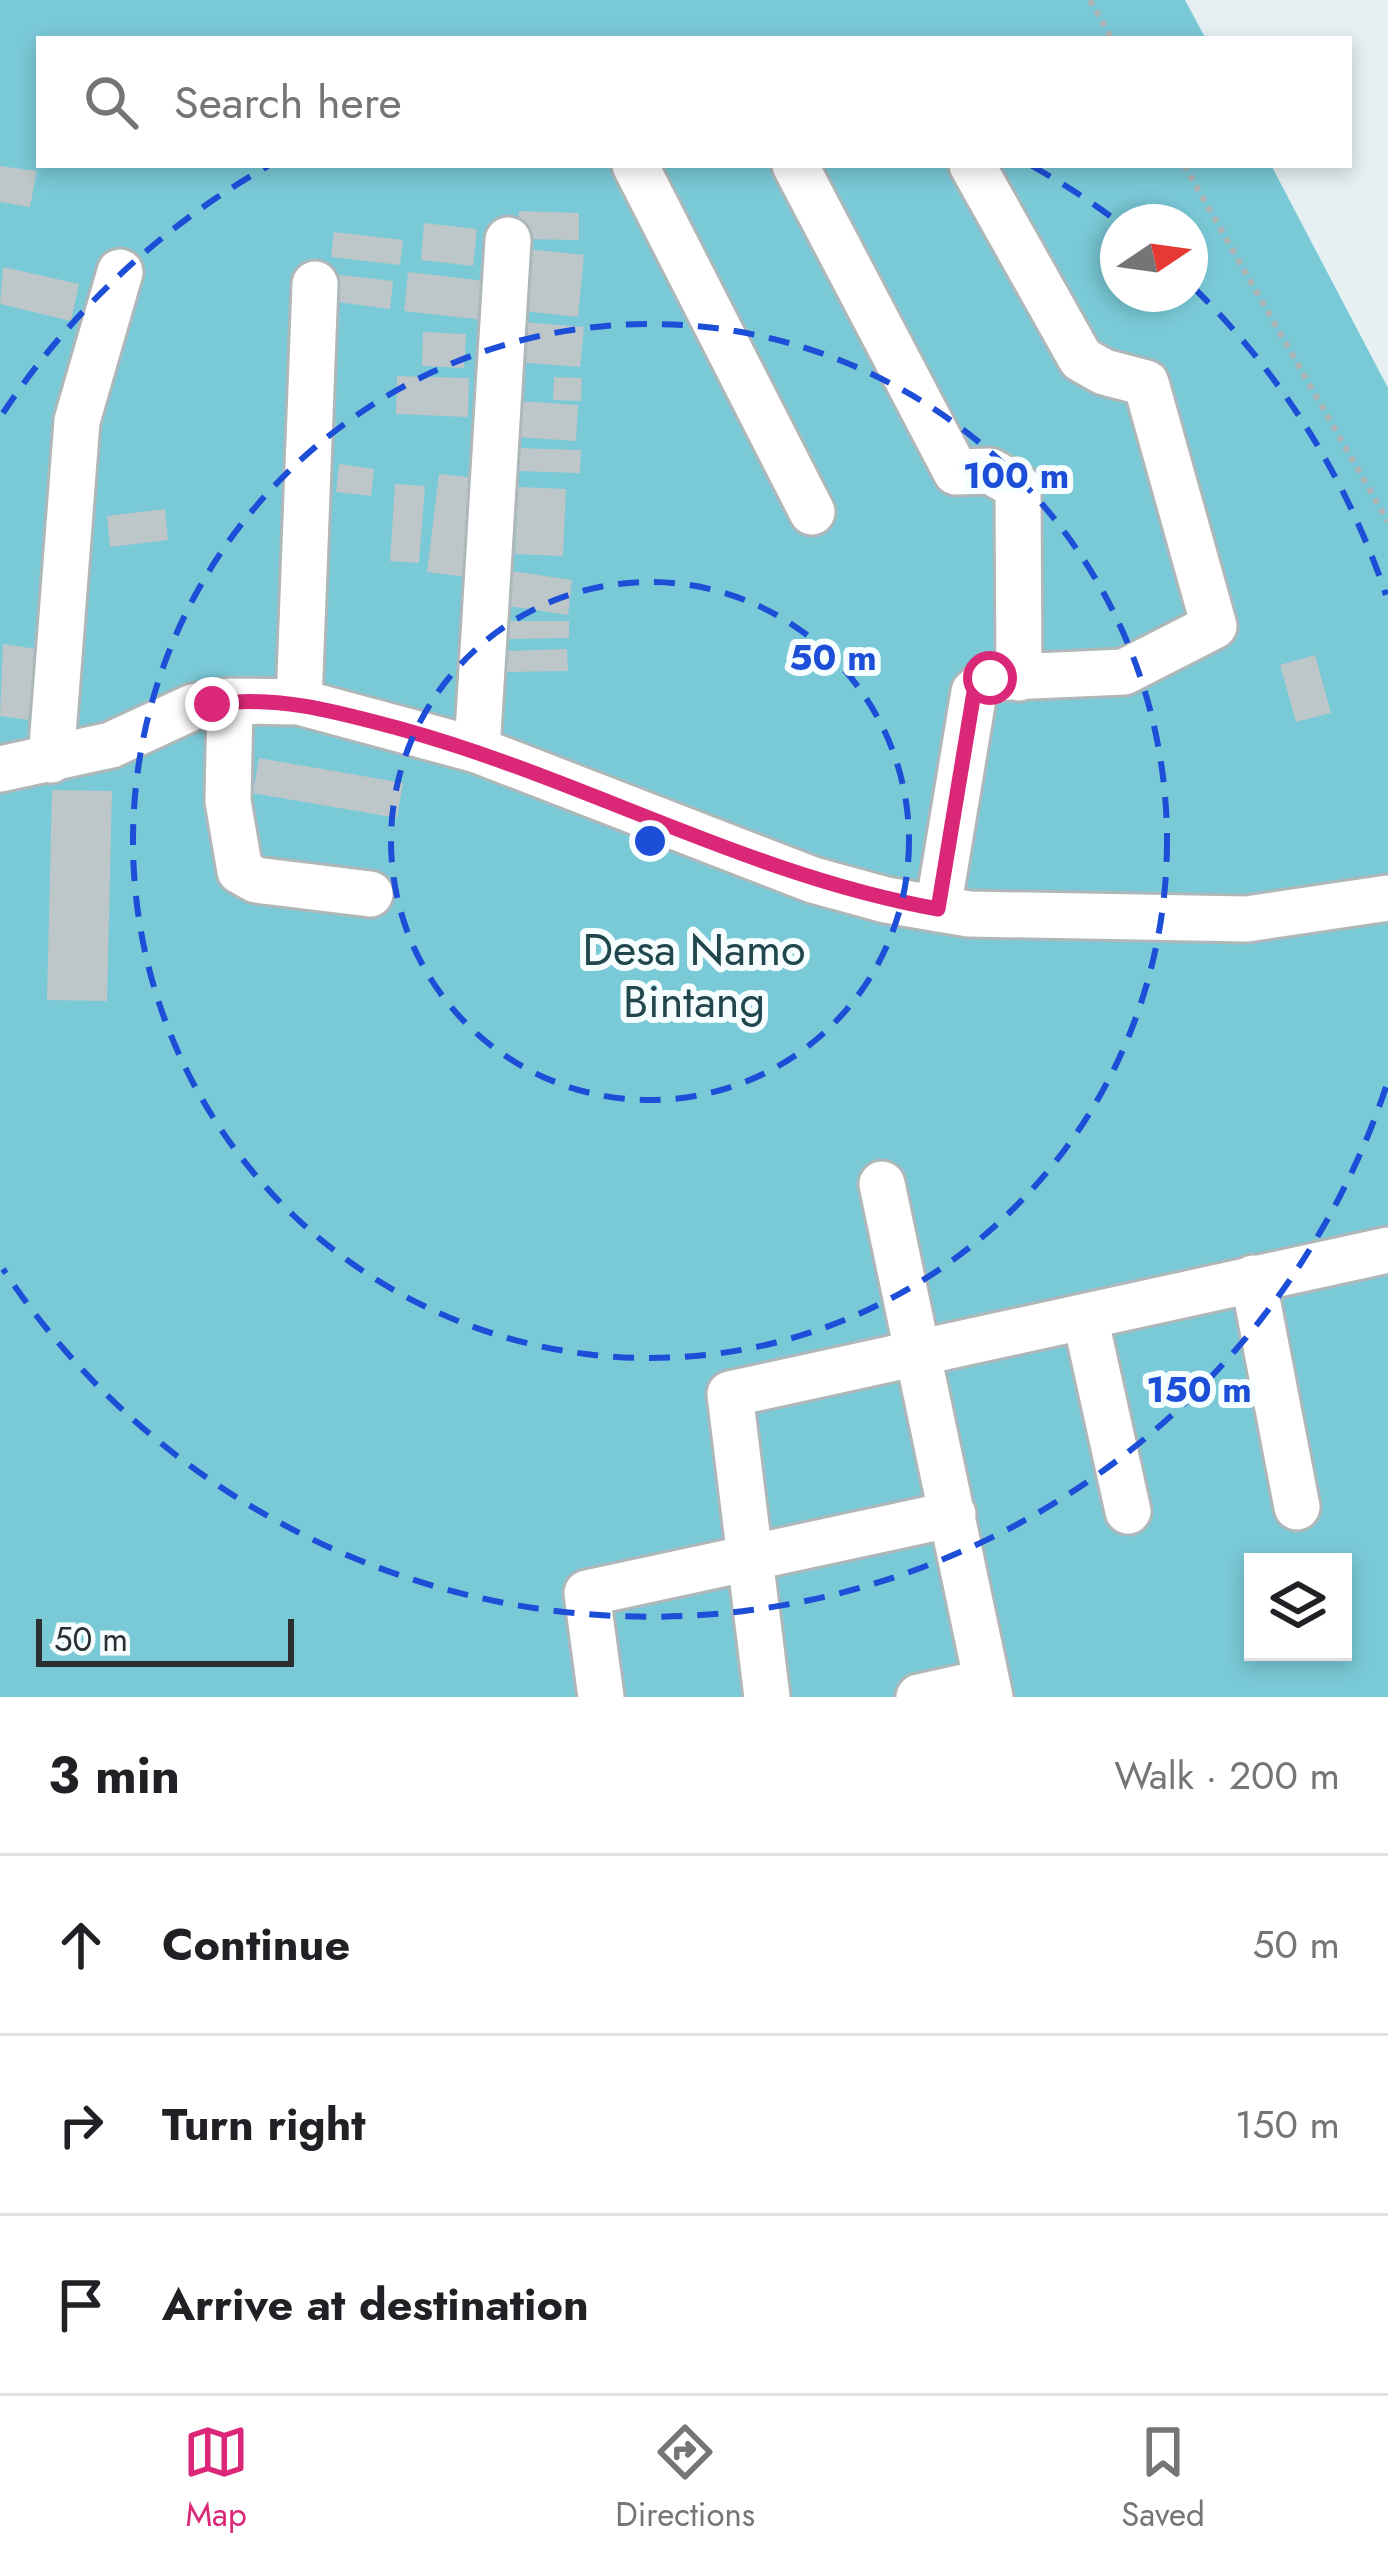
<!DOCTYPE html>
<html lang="en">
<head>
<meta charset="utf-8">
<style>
  body { margin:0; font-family:Jost,sans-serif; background:#f2f2f2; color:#202124 }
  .controls { position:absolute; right:36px; bottom:36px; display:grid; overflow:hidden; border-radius:0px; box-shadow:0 6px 18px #0003 }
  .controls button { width:108px; height:108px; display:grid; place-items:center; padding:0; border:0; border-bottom:3px solid #e0e0e0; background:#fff; color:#202124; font:60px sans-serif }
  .compass { position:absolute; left:1100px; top:204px; width:108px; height:108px; border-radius:50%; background:#fff; box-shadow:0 6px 18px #0003; rotate:77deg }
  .scale { position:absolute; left:36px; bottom:30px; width:258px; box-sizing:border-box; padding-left:12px; border:6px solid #2c2f30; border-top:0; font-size:33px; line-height:42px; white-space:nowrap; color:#2c2f30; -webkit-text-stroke:9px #f5fdfe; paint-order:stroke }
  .stop { position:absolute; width:36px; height:36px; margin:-27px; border:9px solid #db2777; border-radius:50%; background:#fff }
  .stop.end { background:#db2777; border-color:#fff; box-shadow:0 3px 12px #0008 }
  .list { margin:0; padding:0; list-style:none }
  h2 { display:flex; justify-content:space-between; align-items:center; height:156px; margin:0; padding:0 48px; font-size:51px }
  h2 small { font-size:39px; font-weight:400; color:#757577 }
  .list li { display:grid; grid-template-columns:78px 1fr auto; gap:36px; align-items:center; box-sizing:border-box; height:180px; padding:0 48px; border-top:3px solid #e0e0e0 }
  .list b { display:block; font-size:45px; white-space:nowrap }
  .list em { font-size:39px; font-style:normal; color:#757577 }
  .icon { flex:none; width:66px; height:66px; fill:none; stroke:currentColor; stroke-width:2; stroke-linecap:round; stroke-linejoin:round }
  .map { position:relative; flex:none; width:1388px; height:1697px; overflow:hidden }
  .search { position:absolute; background:#fff; box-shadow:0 6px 18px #0003; left:36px; right:36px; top:36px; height:132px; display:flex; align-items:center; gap:30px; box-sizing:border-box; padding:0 42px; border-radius:0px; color:#757577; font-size:45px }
  .sheet { height:696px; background:#fff }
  nav { display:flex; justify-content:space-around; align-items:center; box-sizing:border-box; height:168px; border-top:3px solid #e0e0e0; background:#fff; font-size:33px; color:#757577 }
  nav a { display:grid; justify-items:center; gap:6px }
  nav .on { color:#db2777 }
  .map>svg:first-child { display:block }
</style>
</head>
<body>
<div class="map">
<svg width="1388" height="1697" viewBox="0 0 1388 1697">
  <rect width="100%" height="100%" fill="#e6f0f2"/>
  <path fill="#7ac9d7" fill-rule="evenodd" d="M0,0h1185l21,39h-1167v126h1232l117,223v1309h-1388zM1118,222h72v72h-72zM1253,1562h90v90h-90z"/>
  <path fill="#bdc6c8" d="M0,166l37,5 -7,36 -30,-5z
    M519,211l60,2v27l-60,-1z
    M424,223l53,6 -4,37 -52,-6z
    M334,232l69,8 -3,25 -69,-8z
    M519,248l65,7 -6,62 -64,-7z
    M3,267l76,17 -8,37 -71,-17z
    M408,272l78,9 -3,39 -79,-9z
    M333,274l60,7 -3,28 -60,-8z
    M521,322l63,5 -4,40 -63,-5z
    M423,332l43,2 -2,34 -42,-2z
    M397,376l72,2 -1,39 -72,-3z
    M554,377l28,1 -1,23 -28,-1z
    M519,401l59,4 -2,36 -59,-4z
    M518,448l63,2 -1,23 -63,-2z
    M339,464l35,5 -3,27 -35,-4z
    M439,474l38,4 -11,99 -39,-5z
    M395,484l30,2 -6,77 -29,-2z
    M518,487l48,2 -3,67 -48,-2z
    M165,509l3,31 -58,7 -3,-31z
    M512,571l60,9 -4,35 -60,-9z
    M506,621h63v17l-63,1z
    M3,644l34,5 -9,71 -28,-4z
    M567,649l1,22 -62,1v-21z
    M1315,655l16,58 -35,9 -16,-57z
    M259,758l144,25 -6,35 -144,-25z
    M52,790l60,1 -5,210 -60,-1z"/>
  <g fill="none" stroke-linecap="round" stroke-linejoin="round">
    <g stroke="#aeb7b9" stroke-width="51">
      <path id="minor" d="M635,165l177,347
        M795,165l161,307 34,-1 28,16 1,191
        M230,701l-2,100 12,70 16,9 114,14
        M299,702l16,-418
        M477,750l31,-510
        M51,760l26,-339 43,-149
        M0,769l111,-24 82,-38 37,-6 69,1 178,48 336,130 73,20 83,14 278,5 141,-21
        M938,909l36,-217 16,-14 134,-6 90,-46 -68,-243 -42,-11 -23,-13 -109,-194
        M882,1184l108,513
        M1253,1278l44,229
        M1085,1317l43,194
        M601,1697l-14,-104 366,-79
        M767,1697l-37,-303 658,-144
        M919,1697l68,-15"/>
    </g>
    <path stroke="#acb4b6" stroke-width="6" stroke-dasharray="6 6" stroke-linecap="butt" d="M1090,0l22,39
      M1184,165l204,357"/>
    <use href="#minor" stroke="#fff" stroke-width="45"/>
  </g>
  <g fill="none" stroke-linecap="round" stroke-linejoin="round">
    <path stroke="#db2777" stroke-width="15" d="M212,704c67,-9 125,8 189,25 182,50 350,147 537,180l36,-217 16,-14"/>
  </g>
  <g fill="none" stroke="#1d4ed8" stroke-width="6" stroke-dasharray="21 15">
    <circle cx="650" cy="841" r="259"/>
    <circle cx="650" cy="841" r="517"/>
    <path d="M1386 1087A776 776 0 0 1 3 1269M3 413A776 776 0 0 1 268 166M1032 166A776 776 0 0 1 1117 221M1194 288A776 776 0 0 1 1386 595"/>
  </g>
  <g text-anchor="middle" stroke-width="12" stroke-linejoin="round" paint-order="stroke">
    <g font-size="45" fill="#21464d" stroke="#f5fdfe">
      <text x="694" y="965">Desa Namo<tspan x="694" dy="52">Bintang</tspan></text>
    </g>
  </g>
  <circle cx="650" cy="841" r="18" fill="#1d4ed8" stroke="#f5fdfe" stroke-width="6"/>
  <g font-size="36" text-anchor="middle" font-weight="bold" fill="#1d4ed8" stroke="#f5fdfe" stroke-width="12" stroke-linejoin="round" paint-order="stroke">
    <text x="1016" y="488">100 m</text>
    <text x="833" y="670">50 m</text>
    <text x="1199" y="1402">150 m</text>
  </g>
</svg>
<div class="controls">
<button><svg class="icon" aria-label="layers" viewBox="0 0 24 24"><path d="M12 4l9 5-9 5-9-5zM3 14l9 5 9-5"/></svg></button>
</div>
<svg class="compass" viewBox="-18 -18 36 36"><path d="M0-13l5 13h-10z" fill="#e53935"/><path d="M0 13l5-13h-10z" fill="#757577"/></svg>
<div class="scale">50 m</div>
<div class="stop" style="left:990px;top:678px"></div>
<div class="stop end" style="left:212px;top:704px"></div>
<div class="search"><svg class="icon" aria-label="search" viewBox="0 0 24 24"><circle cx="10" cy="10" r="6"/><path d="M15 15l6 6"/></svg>Search here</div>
</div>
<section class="sheet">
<h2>3 min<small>Walk · 200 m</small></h2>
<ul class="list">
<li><svg class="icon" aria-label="ahead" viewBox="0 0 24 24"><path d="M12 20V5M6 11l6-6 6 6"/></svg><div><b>Continue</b></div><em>50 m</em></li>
<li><svg class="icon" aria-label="right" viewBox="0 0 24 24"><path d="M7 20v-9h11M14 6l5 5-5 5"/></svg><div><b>Turn right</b></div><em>150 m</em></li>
<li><svg class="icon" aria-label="arrive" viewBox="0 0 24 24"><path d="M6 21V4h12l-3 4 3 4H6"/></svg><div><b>Arrive at destination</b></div></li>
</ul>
</section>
<nav>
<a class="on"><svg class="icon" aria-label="map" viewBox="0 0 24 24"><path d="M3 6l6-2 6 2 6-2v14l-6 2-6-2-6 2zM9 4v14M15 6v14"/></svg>Map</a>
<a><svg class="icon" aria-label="directions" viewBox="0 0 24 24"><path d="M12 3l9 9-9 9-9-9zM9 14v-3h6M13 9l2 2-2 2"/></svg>Directions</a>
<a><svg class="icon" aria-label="saved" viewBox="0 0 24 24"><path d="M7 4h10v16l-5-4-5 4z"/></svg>Saved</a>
</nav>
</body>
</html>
